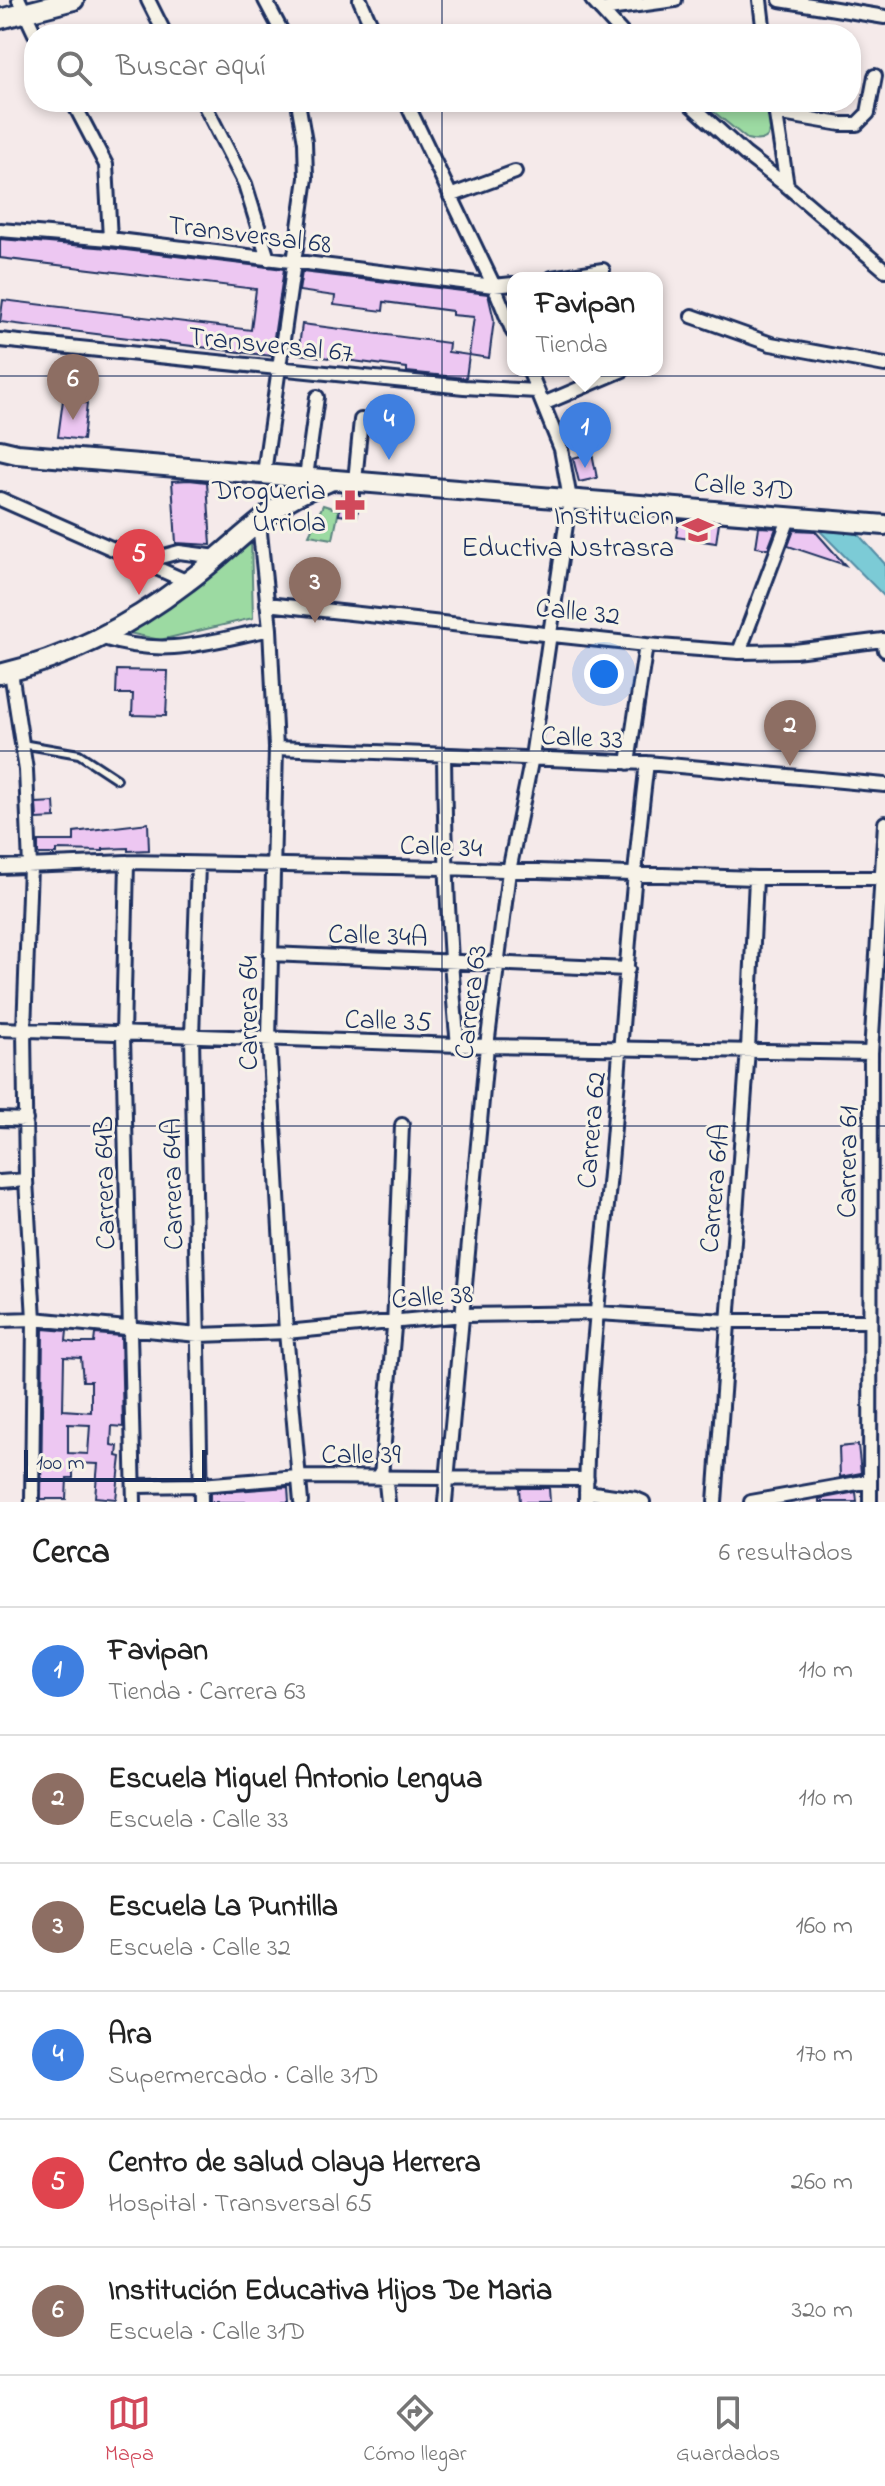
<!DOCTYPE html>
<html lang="es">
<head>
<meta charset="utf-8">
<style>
  body { margin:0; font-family:"Indie Flower",sans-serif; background:#f2f2f2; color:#222 }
  .scale { position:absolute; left:24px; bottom:20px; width:182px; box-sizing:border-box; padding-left:8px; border:4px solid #1b2f5e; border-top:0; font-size:22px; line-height:28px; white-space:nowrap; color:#1b2f5e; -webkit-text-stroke:6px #f7f3e8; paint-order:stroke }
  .you { position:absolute; left:604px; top:674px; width:28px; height:28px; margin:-20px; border:6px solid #fff; border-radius:50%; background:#1a73e8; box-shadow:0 0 0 12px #1a73e833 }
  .badge { display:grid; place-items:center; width:52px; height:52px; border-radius:50%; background:#d1495b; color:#fff; font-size:26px; font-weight:700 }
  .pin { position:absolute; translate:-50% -66px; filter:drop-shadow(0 2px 4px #0008) }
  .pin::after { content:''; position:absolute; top:42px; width:28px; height:24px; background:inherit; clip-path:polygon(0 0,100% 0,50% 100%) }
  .popup { position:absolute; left:507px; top:272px; width:156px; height:104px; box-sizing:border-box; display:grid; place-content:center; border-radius:16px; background:#fff; filter:drop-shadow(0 2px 6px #0005); font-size:26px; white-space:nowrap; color:#767676 }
  .popup b { font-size:30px; color:#222 }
  .popup::after { content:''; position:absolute; left:50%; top:100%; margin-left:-16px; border:16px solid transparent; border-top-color:#fff }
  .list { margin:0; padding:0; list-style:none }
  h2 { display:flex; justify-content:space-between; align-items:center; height:104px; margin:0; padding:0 32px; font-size:34px }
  h2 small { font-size:26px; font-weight:400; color:#767676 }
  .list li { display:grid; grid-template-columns:52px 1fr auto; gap:24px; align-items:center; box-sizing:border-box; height:128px; padding:0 32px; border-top:2px solid #e0e0e0 }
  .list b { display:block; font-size:30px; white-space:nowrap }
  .list p { margin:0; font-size:26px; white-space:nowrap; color:#767676 }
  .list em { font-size:26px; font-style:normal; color:#767676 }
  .icon { flex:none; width:44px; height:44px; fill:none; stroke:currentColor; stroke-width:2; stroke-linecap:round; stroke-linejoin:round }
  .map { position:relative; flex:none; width:885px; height:1502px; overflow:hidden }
  .search { position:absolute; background:#fff; box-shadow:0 4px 12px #0003; left:24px; right:24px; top:24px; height:88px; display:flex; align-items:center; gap:20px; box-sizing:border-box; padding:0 28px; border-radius:32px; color:#767676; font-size:30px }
  .sheet { height:872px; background:#fff }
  nav { display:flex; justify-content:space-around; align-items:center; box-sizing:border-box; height:112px; border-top:2px solid #e0e0e0; background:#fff; font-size:22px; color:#767676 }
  nav a { display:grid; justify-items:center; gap:4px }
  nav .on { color:#d1495b }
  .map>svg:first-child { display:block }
</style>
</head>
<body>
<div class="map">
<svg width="885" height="1502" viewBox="0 0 885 1502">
  <rect width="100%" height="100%" fill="#f5eaea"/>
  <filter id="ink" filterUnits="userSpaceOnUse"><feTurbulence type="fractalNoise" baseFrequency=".0125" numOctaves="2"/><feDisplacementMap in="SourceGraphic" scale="16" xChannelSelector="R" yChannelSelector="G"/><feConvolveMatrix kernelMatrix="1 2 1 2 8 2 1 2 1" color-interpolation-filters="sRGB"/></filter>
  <g filter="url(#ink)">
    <path fill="#9cdaa2" stroke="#5c8480" stroke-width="2" d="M702,102h67c2,20 8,45 -22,37z
      M323,505l16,5 -6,29 -24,-4z
      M251,538l2,80 -93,22 -31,-7z"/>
    <path fill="#7bcbd6" stroke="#558da6" stroke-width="2" d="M819,530l39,4 27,30v33z"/>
    <path fill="#edc7f2" stroke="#1b2f5e" stroke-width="2" fill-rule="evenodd" d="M0,239l109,9 175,21 -12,82 -3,-1 3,6 -272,-34 3,-22 248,30 5,-41 -256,-31z
      M302,272l186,22 6,26 -5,38 -20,-3 5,-38 -22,-2v-4l-68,-9 -1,9 -49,-6 1,-9 -36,-5z
      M302,324l147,19 -1,9 21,3 -3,23 -59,-6v-4l-109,-14z
      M63,400l24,3 -4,37 -25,-3z
      M592,453l5,25 -18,4 -6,-24z
      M189,480l18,2 4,63 -35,-2 -4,-62z
      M342,493l18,2 -3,22 -18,-2z
      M679,520l40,3 -3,20 -40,-6z
      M759,527l17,1 -8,21 -12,-2z
      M794,530l21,1 30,34 -57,-19z
      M117,670l51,1 -2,45 -34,-1 1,-21h-17z
      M54,802l1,16 -18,1 -1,-16z
      M148,823l1,27 -21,1v-3l-25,1v2l-46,-1v4h-19v-13h36v-9z
      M43,1329l24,2 -1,10 9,2h19l1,-9 26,2 2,91 -11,-1 -1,19 7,1 -1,10 4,1 -5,42 -21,-2 3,-33 -25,-1v15h-6l-1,21h-25zM64,1357l17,1 2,23h8v31l-28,-2zM68,1424l22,1 -2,29 -20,-1z
      M858,1445l3,28 -21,4 -1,-30z
      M288,1487l1,15h-79v-9z
      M519,1488h30l1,14h-30z
      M856,1492l1,10h-38v-3z"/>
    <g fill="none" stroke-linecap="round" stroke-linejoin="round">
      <g stroke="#1b2f5e" stroke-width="12">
        <path id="lane" d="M22,744l57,10 38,25"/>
      </g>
      <g stroke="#1b2f5e" stroke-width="18">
        <path id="street" d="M19,0l16,34
          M148,0l17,34
          M265,0l18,34
          M360,0l15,34
          M592,0l31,34
          M760,0l4,34
          M780,0l105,17
          M601,10l74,-10
          M73,102l33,63 4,74
          M203,102l42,82 23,75
          M406,102l88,184 19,46
          M688,102l57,52 42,32 98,84
          M774,102l13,84
          M776,113l65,11h16l11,-11 7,-37
          M450,196l65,-24
          M0,230l110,9 384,47 19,-2
          M552,278l51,-8
          M692,316l79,28 114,21
          M0,340l464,47 73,4
          M529,370l32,79 9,50
          M543,404l80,-34
          M264,473l42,-295 -1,-36 -7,-40
          M306,477l11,-80
          M355,481l6,-61
          M0,499l188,83
          M259,523l11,106 6,119 -7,292 17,292 15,170
          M142,562l37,-10 38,5
          M267,604l379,41 93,7 56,-1 88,-11 2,10
          M103,638c63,20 104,4 167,-9
          M739,652l51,-136
          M11,672l15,98 4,97 -6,163 2,150 8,139 -2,183
          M276,748l371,15 238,22
          M444,756c1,97 4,192 14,289
          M628,763l18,-118
          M127,862l-4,173 11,467
          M198,865l-6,171 9,466
          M0,867l127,-5 318,6 311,10h125
          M270,954l358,15
          M0,1029l487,17 384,7
          M0,1119l26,1
          M0,1182l26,-2
          M0,1320l34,-1 164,16 88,-3 177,-17 135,-2 128,8h143
          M135,1486l66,-1 97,-8 289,2
          M586,1492l50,7 7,3
          M388,1502l-2,-19 -5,-7 13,-149 8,-202
          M445,1502l42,-456 22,-175 23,-114 36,-246
          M586,1502c1,-117 16,-235 26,-351 11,-130 19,-259 35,-388
          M715,1502l33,-453 8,-171
          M751,1502l118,-21
          M870,1502l1,-449 14,-230"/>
      </g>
      <g stroke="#1b2f5e" stroke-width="24">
        <path id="secondary" d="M0,19l74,-19
          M0,450l17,4 868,71
          M0,674c69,-16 131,-49 187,-92 33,-24 62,-55 96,-78 15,-11 33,-17 50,-24"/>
      </g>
      <use href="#lane" stroke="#f7f3e8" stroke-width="6"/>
      <use href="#street" stroke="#f7f3e8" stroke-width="12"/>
      <use href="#secondary" stroke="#f7f3e8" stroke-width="18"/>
    </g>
  </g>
  <path fill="none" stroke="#1b2f5e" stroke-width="2" stroke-opacity="0.55" d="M442,0v34M442,102v1400M0,376h885M0,751h885M0,1126h885"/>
  <defs>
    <g id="pharmacy-bare" transform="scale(2.4)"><path d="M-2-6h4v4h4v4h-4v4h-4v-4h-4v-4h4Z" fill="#d1495b" stroke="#f7f3e8" stroke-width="2.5" paint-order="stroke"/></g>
    <g id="school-bare" transform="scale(2.4)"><path d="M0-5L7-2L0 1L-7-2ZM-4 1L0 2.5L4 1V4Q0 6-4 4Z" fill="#d1495b" stroke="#f7f3e8" stroke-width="2.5" paint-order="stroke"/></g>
  </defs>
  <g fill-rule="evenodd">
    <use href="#pharmacy-bare" x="350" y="505"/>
    <use href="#school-bare" x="698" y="530"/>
  </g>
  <g text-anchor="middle" stroke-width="6" stroke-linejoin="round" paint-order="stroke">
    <g font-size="28" fill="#1b2f5e" stroke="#f7f3e8">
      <text transform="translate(250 233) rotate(7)" y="10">Transversal 68</text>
      <text transform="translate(271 343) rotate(6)" y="10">Transversal 67</text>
      <text transform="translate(744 485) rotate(5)" y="10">Calle 31D</text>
      <text transform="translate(578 610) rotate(6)" y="10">Calle 32</text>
      <text transform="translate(582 736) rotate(3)" y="10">Calle 33</text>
      <text transform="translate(441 845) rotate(2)" y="10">Calle 34</text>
      <text transform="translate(378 934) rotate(2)" y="10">Calle 34A</text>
      <text transform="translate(469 1002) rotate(-83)" y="10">Carrera 63</text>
      <text transform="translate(247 1013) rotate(-90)" y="10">Carrera 64</text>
      <text transform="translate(388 1019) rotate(2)" y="10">Calle 35</text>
      <text transform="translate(590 1130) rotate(-85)" y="10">Carrera 62</text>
      <text transform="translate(846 1162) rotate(-89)" y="10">Carrera 61</text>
      <text transform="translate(103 1183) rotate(-91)" y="10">Carrera 64B</text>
      <text transform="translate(171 1184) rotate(-91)" y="10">Carrera 64A</text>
      <text transform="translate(713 1188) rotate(-85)" y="10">Carrera 61A</text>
      <text transform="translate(432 1295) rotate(-4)" y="10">Calle 38</text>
      <text x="361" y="1463">Calle 39</text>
    </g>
    <g font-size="28" fill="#1b2f5e" stroke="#f7f3e8" text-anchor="end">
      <text x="326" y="499">Drogueria<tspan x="326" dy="32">Urriola</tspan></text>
      <text x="674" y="524">Institucion<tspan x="674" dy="32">Eductiva Nstrasra</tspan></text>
    </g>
  </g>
</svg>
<div class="scale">100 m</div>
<div class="you"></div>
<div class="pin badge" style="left:585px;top:468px;background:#3f7fe0">1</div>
<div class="popup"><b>Favipan</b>Tienda</div>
<div class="pin badge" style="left:790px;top:766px;background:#8d6e63">2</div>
<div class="pin badge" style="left:315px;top:623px;background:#8d6e63">3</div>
<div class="pin badge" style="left:389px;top:460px;background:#3f7fe0">4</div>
<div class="pin badge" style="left:139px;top:595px;background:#e0444e">5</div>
<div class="pin badge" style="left:73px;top:420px;background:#8d6e63">6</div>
<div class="search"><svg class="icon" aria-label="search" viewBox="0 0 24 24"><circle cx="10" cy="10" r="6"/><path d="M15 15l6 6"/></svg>Buscar aquí</div>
</div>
<section class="sheet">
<h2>Cerca<small>6 resultados</small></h2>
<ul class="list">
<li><span class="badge" style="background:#3f7fe0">1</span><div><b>Favipan</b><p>Tienda · Carrera 63</p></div><em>110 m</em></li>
<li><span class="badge" style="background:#8d6e63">2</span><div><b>Escuela Miguel Antonio Lengua</b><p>Escuela · Calle 33</p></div><em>110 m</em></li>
<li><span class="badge" style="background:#8d6e63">3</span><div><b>Escuela La Puntilla</b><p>Escuela · Calle 32</p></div><em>160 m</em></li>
<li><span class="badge" style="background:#3f7fe0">4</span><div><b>Ara</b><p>Supermercado · Calle 31D</p></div><em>170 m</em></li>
<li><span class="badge" style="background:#e0444e">5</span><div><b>Centro de salud Olaya Herrera</b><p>Hospital · Transversal 65</p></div><em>260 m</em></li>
<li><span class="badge" style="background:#8d6e63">6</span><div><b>Institución Educativa Hijos De Maria</b><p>Escuela · Calle 31D</p></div><em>320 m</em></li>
</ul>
</section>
<nav>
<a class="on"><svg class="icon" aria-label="map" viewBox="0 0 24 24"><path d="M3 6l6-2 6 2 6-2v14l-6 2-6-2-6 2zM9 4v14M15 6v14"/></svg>Mapa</a>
<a><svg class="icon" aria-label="directions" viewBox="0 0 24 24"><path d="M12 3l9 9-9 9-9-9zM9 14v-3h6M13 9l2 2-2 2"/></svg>Cómo llegar</a>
<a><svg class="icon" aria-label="saved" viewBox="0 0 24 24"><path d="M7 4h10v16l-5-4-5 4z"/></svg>Guardados</a>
</nav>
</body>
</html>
